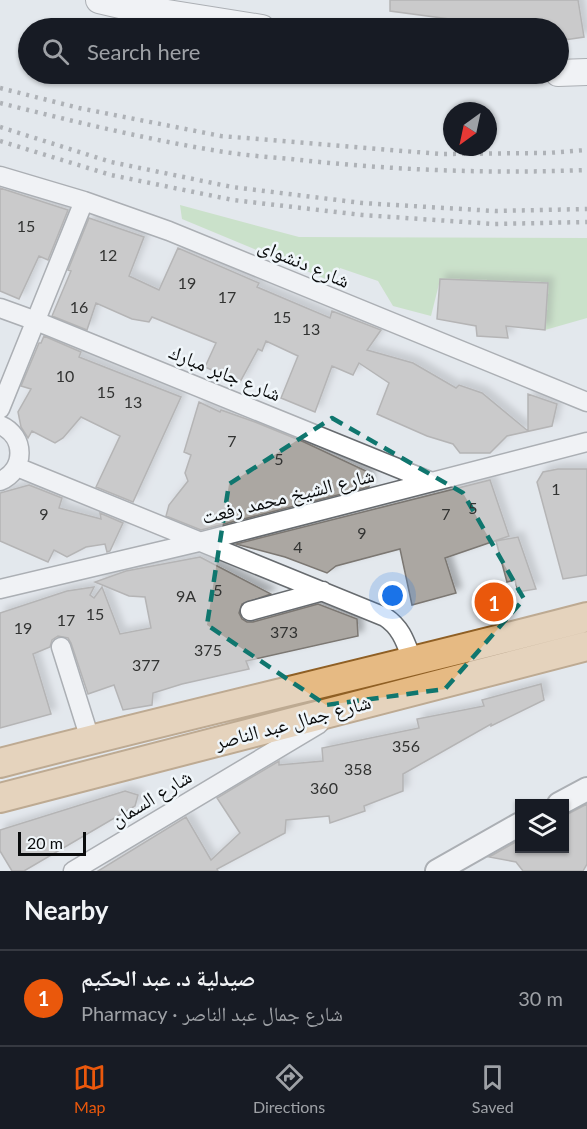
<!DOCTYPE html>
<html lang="en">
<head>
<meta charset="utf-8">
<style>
  body { margin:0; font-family:Lato,"Noto Naskh Arabic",sans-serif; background:#20242c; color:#f1f3f6 }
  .controls { position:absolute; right:18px; bottom:18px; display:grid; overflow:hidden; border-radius:0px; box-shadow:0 2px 4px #0004 }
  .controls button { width:54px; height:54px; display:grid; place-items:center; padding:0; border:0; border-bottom:2px solid #363941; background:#171b24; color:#f1f3f6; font:30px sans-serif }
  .compass { position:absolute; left:443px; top:102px; width:54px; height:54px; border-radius:50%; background:#171b24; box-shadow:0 2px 4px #0004; rotate:213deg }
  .scale { position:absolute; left:18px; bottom:15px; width:68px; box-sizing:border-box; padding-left:6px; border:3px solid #0a0c0d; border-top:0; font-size:16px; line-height:21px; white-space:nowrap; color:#0a0c0d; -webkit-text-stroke:4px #f0f6fa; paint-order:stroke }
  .you { position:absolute; left:393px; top:596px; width:21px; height:21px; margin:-15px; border:4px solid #fff; border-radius:50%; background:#1a73e8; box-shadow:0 0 0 9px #1a73e833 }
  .badge { display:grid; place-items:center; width:39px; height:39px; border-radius:50%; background:#ea580c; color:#fff; font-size:20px; font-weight:700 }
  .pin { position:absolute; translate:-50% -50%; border:3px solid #fff; box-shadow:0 2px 6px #0006 }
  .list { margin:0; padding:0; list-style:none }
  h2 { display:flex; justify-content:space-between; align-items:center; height:78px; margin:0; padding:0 24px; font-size:26px }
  h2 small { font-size:20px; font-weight:400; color:#9ea1a6 }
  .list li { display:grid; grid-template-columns:39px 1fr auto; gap:18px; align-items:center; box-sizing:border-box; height:96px; padding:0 24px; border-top:2px solid #363941 }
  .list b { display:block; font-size:22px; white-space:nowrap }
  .list p { margin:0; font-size:20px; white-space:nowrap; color:#9ea1a6 }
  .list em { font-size:20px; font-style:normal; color:#9ea1a6 }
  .icon { flex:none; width:33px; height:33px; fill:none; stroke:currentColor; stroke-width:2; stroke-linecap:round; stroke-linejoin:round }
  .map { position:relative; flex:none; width:587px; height:871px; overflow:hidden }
  .search { position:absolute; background:#171b24; box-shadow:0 2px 4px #0004; left:18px; right:18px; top:18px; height:66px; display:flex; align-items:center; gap:15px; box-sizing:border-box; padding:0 21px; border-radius:33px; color:#9ea1a6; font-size:22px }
  .sheet { height:174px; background:#171b24 }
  nav { display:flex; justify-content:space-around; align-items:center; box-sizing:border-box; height:84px; border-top:2px solid #363941; background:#171b24; font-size:16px; color:#9ea1a6 }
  nav a { display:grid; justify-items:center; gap:3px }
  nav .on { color:#ea580c }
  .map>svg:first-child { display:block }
</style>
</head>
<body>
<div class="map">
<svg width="587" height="871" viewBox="0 0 587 871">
  <defs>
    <filter id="shadow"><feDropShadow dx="5.5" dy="-5.5" stdDeviation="3" flood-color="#0004"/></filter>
  </defs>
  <rect width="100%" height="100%" fill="#e3e8ed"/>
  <path fill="#acd9a0" d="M180,205l119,32 288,1v80l-42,12 2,-48 -107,-2 -9,36 -38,-10 -15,-25 -38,-13 -7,14 -151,-63z"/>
  <path fill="#aba7a2" stroke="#7b7772" stroke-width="1.5" filter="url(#shadow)" d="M390,0h188l6,37 -26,4v-13h-41l-127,-17z
    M0,188l68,22 -20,50 -9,-4 -20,43 -19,-8z
    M89,218l55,19 -15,39 30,14 19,-42 81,35 -2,4 73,31 2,-7 49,19 -14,20 46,13 43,25 3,-3 23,8 46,38v-37l29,10 -5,22 -45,10 -17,17h-30l-7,-9 -26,-8 -50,-22 12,-31 -30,-20 -6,12 -21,-9 -17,46 -34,-14 17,-42 -32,-15 -4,10 -4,-2 -18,33 -35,-15 11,-24 -64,-26 -3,5 -17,-3 -36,-16 -9,27 -35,-14 19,-45 -3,-1z
    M440,279l108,4 -3,47 -39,-4 2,12 -31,-2 -1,-10 -39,-7z
    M44,336l37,16 -2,5 102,40 -48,105 -37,-15 24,-51 -39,-19 -18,21 -8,5 -23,-12 -4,7 -7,-11 -3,-15 13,-23 -10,-3 18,-43h2z
    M199,402l21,10 1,-2 34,12 49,20 64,30 1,15 -168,43 -35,-14 3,-11 19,-24 -3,-8 6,-18 -7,-3z
    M558,469h29v106l-24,4 -26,-97 6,-10z
    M490,480l19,56 -64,22 11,35 -44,12 -12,-56 -64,17 -9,7 -42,-16 -49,-13z
    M29,485l33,13 -3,10 42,11 -1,-6 23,10 -13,28 -3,1 -2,-8 -19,3 -19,10 -13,-7 -6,12 -48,-21v-48z
    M518,537l18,52 -18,3 -3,-12 -8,2 -11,-41z
    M200,557l71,37 -29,10 -3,9 3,6 5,3h6l65,-18 39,15 1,17 -112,25 3,8 -67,15 -29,9 -1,12 -29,5 -9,-25 -26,9 -17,-51 -3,-5 -10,-2 -6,4 -2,7 -17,7 18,60 -51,14v-115l67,-22 27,-4 -4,8 4,3 8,-11 18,47 31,-6 -6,-31 -16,-1 -34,-14 31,-11z
    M541,684l3,16 -53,26v-2l-88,50v17l-39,15 1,5 -35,12 -1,-7 -43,4 -1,13 -68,36 1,2h-120l88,-54 25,43 29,-27 -23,-35 62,-37v4l44,-4 -1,-13 97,-20 -2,-9 67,-13 -2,-6z
    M125,791l13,4 -3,11 -111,65h-12l-12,-20v-21z
    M587,804v60l-4,7h-60l-7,-9 -27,-5 30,-17v9h45v-33z"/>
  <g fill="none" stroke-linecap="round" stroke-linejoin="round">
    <g stroke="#676b6f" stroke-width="21">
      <path id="minor" d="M0,176l84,25 85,30 418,171
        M0,308l36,13 396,161
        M0,409l84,-208
        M0,425c26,11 26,45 0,56
        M17,467l368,150c17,11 21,27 28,45
        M0,589l199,-47 388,-100
        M250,611l73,-20
        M61,647l29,92
        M73,871l246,-147"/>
    </g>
    <g stroke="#676b6f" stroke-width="26">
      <path id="tertiary" d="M559,804l28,-15
        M437,871l83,-47"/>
    </g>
    <g stroke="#676b6f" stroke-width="28">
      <path id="secondary" d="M99,0l30,7 133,21
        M558,73l29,-1"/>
    </g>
    <g stroke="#8f5f24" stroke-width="32">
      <path id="primary" d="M0,763c195,-51 392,-95 587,-146
        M0,798l587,-152"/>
    </g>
    <use href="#minor" stroke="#fff" stroke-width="18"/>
    <use href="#tertiary" stroke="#fff" stroke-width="22"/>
    <use href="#secondary" stroke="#fff" stroke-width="26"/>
    <use href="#primary" stroke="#e6ba83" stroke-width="28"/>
    <path stroke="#6e7275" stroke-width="4.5" stroke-dasharray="3 6" stroke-linecap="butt" d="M0,88l79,20 142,28 219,18 107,-1 40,-3
      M0,103c72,18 145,36 218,48 24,4 49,6 73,8 98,11 197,15 296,11
      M0,127l111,35 121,25 130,16 133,8 92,-2
      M0,141l111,34 122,25 129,15 132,9 93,-2"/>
  </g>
  <path d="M0 0H587V871H0ZM332,418l131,75 61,106 -79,90 -119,16 -119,-80 22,-141z" fill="#e3e8ed" fill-opacity=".55" fill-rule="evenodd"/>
  <path fill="none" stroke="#0f766e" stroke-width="4.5" stroke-dasharray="12 8" stroke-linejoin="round" d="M332,418l131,75 61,106 -79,90 -119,16 -119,-80 22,-141z"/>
  <g text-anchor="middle" stroke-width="5" stroke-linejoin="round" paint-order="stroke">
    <g font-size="16" fill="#323332">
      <text x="26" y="232">15</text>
      <text x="108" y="261">12</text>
      <text x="187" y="289">19</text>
      <text x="227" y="303">17</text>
      <text x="79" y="313">16</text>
      <text x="282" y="323">15</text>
      <text x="311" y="335">13</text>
      <text x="65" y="382">10</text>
      <text x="106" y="398">15</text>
      <text x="133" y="408">13</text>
      <text x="232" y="447">7</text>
      <text x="279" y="465">5</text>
      <text x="556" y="495">1</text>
      <text x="473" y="514">5</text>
      <text x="44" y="520">9</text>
      <text x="446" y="520">7</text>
      <text x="362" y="539">9</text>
      <text x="298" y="553">4</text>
      <text x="218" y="596">5</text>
      <text x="186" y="602">9A</text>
      <text x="95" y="620">15</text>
      <text x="66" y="626">17</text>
      <text x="23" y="634">19</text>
      <text x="284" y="638">373</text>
      <text x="208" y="656">375</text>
      <text x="146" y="671">377</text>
      <text x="406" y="752">356</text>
      <text x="358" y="775">358</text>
      <text x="324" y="794">360</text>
    </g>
    <g font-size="20" fill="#0a0c0d" stroke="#f0f6fa">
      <text transform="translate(304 263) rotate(23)" y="7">شارع دنشواى</text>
      <text transform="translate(225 373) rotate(22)" y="7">شارع جابر مبارك</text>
      <text transform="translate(288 496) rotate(-14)" y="7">شارع الشيخ محمد رفعت</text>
      <text transform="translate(293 722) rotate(-15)" y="7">شارع جمال عبد الناصر</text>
      <text transform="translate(151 798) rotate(-31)" y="7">شارع السمان</text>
    </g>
  </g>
</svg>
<div class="controls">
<button><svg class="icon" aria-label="layers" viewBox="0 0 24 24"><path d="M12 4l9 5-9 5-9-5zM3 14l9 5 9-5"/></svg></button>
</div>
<svg class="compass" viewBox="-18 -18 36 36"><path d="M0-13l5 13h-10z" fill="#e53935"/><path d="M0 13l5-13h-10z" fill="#9ea1a6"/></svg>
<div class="scale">20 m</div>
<div class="you"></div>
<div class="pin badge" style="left:494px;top:602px">1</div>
<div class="search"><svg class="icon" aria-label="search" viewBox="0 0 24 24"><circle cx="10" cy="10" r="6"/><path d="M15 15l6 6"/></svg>Search here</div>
</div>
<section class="sheet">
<h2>Nearby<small></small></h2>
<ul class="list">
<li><span class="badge">1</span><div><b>صيدلية د. عبد الحكيم</b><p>Pharmacy · شارع جمال عبد الناصر</p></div><em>30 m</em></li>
</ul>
</section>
<nav>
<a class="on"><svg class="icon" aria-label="map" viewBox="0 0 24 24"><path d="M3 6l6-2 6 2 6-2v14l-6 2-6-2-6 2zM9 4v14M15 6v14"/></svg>Map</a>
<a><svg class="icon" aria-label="directions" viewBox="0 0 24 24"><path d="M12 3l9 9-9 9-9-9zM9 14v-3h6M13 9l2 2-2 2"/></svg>Directions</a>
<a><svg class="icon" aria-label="saved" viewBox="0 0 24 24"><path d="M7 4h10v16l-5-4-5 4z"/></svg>Saved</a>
</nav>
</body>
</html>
